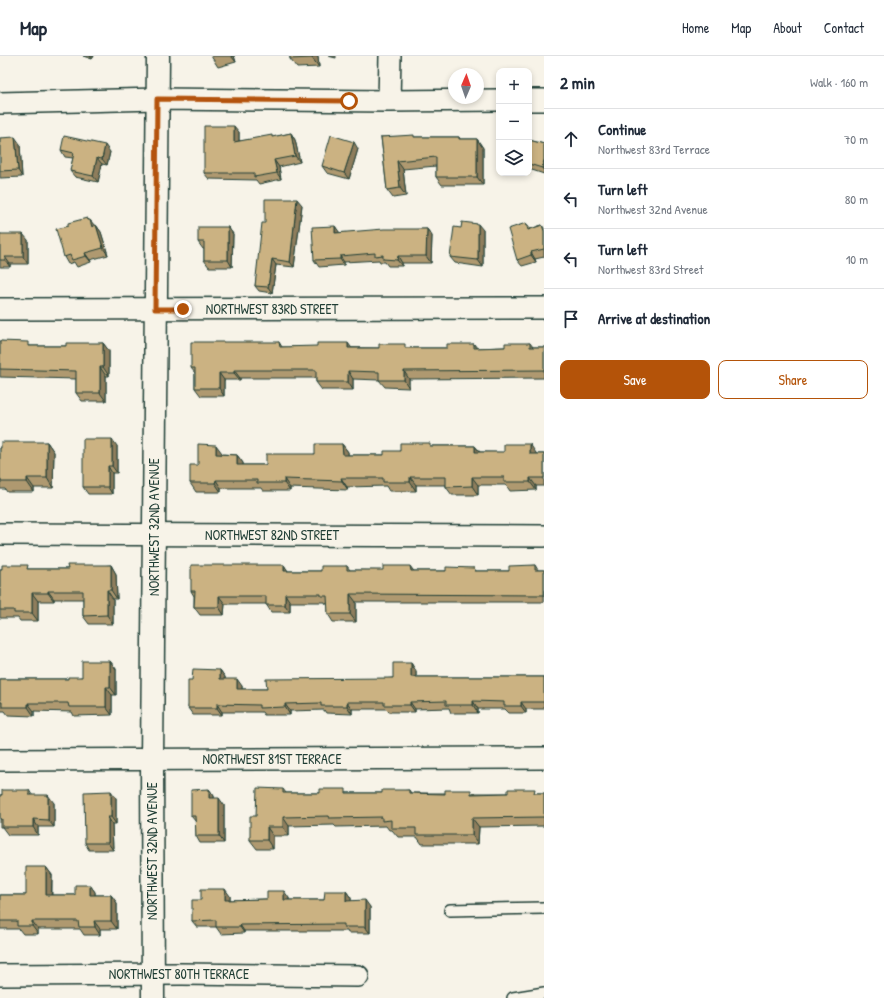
<!DOCTYPE html>
<html lang="en">
<head>
<meta charset="utf-8">
<style>
  body { margin:0; font-family:"Patrick Hand",sans-serif; background:#f2f2f3; color:#1f2937 }
  .controls { position:absolute; right:12px; top:12px; display:grid; overflow:hidden; border-radius:8px; box-shadow:0 2px 6px #0003 }
  .controls button { width:36px; height:36px; display:grid; place-items:center; padding:0; border:0; border-bottom:1px solid #e0e1e3; background:#fff; color:#1f2937; font:20px sans-serif }
  .compass { position:absolute; left:448px; top:12px; width:36px; height:36px; border-radius:50%; background:#fff; box-shadow:0 2px 6px #0003; rotate:2deg }
  .stop { position:absolute; width:12px; height:12px; margin:-9px; border:3px solid #b45309; border-radius:50%; background:#fff }
  .stop.end { background:#b45309; border-color:#fff; box-shadow:0 1px 4px #0008 }
  .list { margin:0; padding:0; list-style:none }
  h2 { display:flex; justify-content:space-between; align-items:center; height:52px; margin:0; padding:0 16px; font-size:17px }
  h2 small { font-size:13px; font-weight:400; color:#747a83 }
  .list li { display:grid; grid-template-columns:26px 1fr auto; gap:12px; align-items:center; box-sizing:border-box; height:60px; padding:0 16px; border-top:1px solid #e0e1e3 }
  .list b { display:block; font-size:15px; white-space:nowrap }
  .list p { margin:0; font-size:13px; white-space:nowrap; color:#747a83 }
  .list em { font-size:13px; font-style:normal; color:#747a83 }
  .actions { display:flex; gap:8px; padding:12px 16px }
  .actions a { flex:1; padding:9px 0; border:1px solid #b45309; border-radius:8px; text-align:center; font-size:14px; color:#b45309 }
  .actions .main { background:#b45309; color:#fff }
  .icon { flex:none; width:22px; height:22px; fill:none; stroke:currentColor; stroke-width:2; stroke-linecap:round; stroke-linejoin:round }
  .map { position:relative; flex:none; width:544px; height:942px; overflow:hidden }
  header { display:flex; align-items:center; gap:24px; box-sizing:border-box; height:56px; padding:0 20px; background:#fff; border-bottom:1px solid #e0e1e3 }
  header strong { font-size:19px }
  nav { display:flex; gap:22px; margin-inline-start:auto; font-size:14px }
  main { display:flex }
  aside { flex:1; background:#fff }
  .map>svg:first-child { display:block }
</style>
</head>
<body>
<header>
<strong>Map</strong>
<nav><a>Home</a><a>Map</a><a>About</a><a>Contact</a></nav>
</header>
<main>
<div class="map">
<svg width="544" height="942" viewBox="0 0 544 942">
  <rect width="100%" height="100%" fill="#f7f3e8"/>
  <filter id="ink" filterUnits="userSpaceOnUse"><feTurbulence type="fractalNoise" baseFrequency=".025" numOctaves="2"/><feDisplacementMap in="SourceGraphic" scale="8" xChannelSelector="R" yChannelSelector="G"/><feConvolveMatrix kernelMatrix="1 2 1 2 8 2 1 2 1" color-interpolation-filters="sRGB"/></filter>
  <g filter="url(#ink)">
    <g fill="none" stroke-linecap="round" stroke-linejoin="round">
      <g stroke="#1f3d34" stroke-width="14">
        <path id="lane" d="M450,854l94,-2
          M513,942l31,-5"/>
      </g>
      <g stroke="#1f3d34" stroke-width="24">
        <path id="street" d="M529,44h15
          M389,45l1,-45
          M0,47l157,-4 232,2 110,-1
          M0,253l544,-1
          M0,478l544,2
          M0,704l544,-2
          M0,919l182,-1 176,2"/>
      </g>
      <g stroke="#1f3d34" stroke-width="25">
        <path id="secondary" d="M153,942l-1,-238 6,-704"/>
      </g>
      <use href="#lane" stroke="#f7f3e8" stroke-width="11"/>
      <use href="#street" stroke="#f7f3e8" stroke-width="21"/>
      <use href="#secondary" stroke="#f7f3e8" stroke-width="22"/>
    </g>
    <path fill="#af9970" stroke="#1f3d34" d="M83,0h11l-2,3z
      M211,0h23l2,6 -18,5z
      M290,0h28l1,11 -22,1 -7,-9z
      M328,0h8v2z
      M239,76v9l34,-4 18,-4 4,7 5,22 -21,5 2,12 -22,5 -3,-4 -47,-1 -5,-6z
      M381,81h78l1,2h17l6,9v37h-41l-6,-8v-11l-33,3 3,27 -13,2 -6,-8z
      M0,82l20,6 2,33 -22,1z
      M529,84l15,4v30l-15,-5z
      M358,93l-9,30 -22,-6 -5,-7z
      M61,94l49,2 -3,13 -5,-1 -4,18 -23,-5 -5,-6 3,-13 -8,-1z
      M302,149l-8,62 -18,-2 -4,28 -13,-2 -4,-5 10,-63z
      M87,162l7,8 2,-1 5,7 7,23 -18,5 1,2 -14,5 -3,-5 -6,2 -4,-7z
      M526,167l4,6 12,-4 2,3v29l-9,2 1,3 -14,4 -5,-6z
      M335,170l4,7 88,-4 5,7 -1,27h-29v3h-14l-3,-4h-5l-1,-2 -35,2v3l-25,2 -5,-7z
      M228,171l5,7 -1,33h-23l-5,-7v-11h-1l-5,-7z
      M483,174v37l-28,-4 -5,-6z
      M0,178l28,6v24h-18v3h-10z
      M0,285l31,5h35l37,-3 6,8v25h-3v25h-24l-6,-8v-14l-76,-2z
      M279,286l3,5 97,1h68l27,-4 3,4 28,-1 25,-4 3,4h11v31l-135,1v9l-24,-1 -6,-7 -26,-1v11h-31l-6,-8v-4h-76v2h-16v16h-23l-6,-8v-15l-4,-5z
      M47,386l7,10 -1,36h-19v4h-27l-2,-3h-5v-41z
      M342,388l6,8v3h36l16,-4 32,-5h43l5,6 56,1v1h8v32h-8v4l-26,1 -4,-6h-28v10h-26l-6,-8v-2h-30v6h-27l-3,-5 -39,1 1,3 -58,-2v3h-27l-2,-3h-40v4h-25l-6,-9 8,-18 24,-12v1l15,1 6,8v2h23l49,-11z
      M117,390v27h-5v21h-24l-5,-7z
      M111,509l5,9 1,25h-4v25h-24l-6,-8v-17h-29v2h-16v20h-18l-2,-3h-18v-49h68z
      M284,509l4,6h33l26,-5 3,4 64,1h32l28,-3 2,3h33l26,-6 3,5h6v32h-188v20h-23l-5,-8v-10h-2l-1,-2h-35v10h-19l-5,-8h-41l-1,11h-24l-6,-8v-11l-3,-5z
      M110,605l6,8v26h-4v20l-38,1 -2,-4 -38,-1v5l-26,-1 -3,-4h-5v-32h68l14,-2z
      M411,607l5,8v6h128v32h-18v4h-17l-4,-4h-27v4h-27l-2,-5 -34,1v3h-26l-3,-3h-34v5l-26,-1 -2,-3 -34,1v4h-26l-2,-3h-40v3h-29l-5,-7 4,-28 28,-10 5,7v2l17,7v3h25l126,-11z
      M209,733l5,7v2l10,7v38h-24l-4,-7v-14l-5,-6z
      M283,733l3,4h96l27,-3 2,3h133v33l-65,1 -1,17h-56l-5,-7h-19l-6,-7h-3l-3,-4 -50,1 -2,-2 -45,1v10h-16v13h-16l-7,-9 6,-24z
      M29,734l3,5 22,8v24h-16v8h-30l-6,-8h-2v-32z
      M116,742v26h-4l1,26h-24l-4,-7z
      M46,811l6,8v20h23l15,-10 5,7v3h16l6,8v26h-17v6h-16l-4,-6h-42v5h-15l-4,-5h-19v-34h26z
      M346,835l5,7v3l19,6v26h-22l-1,-2h-103v2l-23,1 -5,-7h-19l-5,-6 9,-21 29,-4v4l37,-1 22,-1v2h35z"/>
    <path fill="#8e7d5b" stroke="#1f3d34" d="M90,0h4l-2,3z
      M231,0h3l2,6z
      M312,0h6l1,11 -7,-9z
      M234,70l5,6v17l-5,-7z
      M291,77l4,7 5,22 -5,-6z
      M15,81l5,7 2,33 -4,-7z
      M477,83l6,9v37l-6,-8z
      M354,86l4,7 -9,30 -5,-6z
      M105,89l5,7 -3,13 -5,-6z
      M97,102l5,6 -4,18 -5,-6z
      M274,104l5,7 2,12 -4,-6z
      M544,104v11l-2,-3z
      M397,105l6,8 3,27 -6,-8z
      M297,143l5,6 -8,62 -4,-5z
      M87,162l4,5 -1,-3 5,6 2,7 -9,-13z
      M478,168l5,6v37l-5,-7z
      M96,169l5,7 7,23 -5,-7z
      M335,170l5,7h-5z
      M228,171l5,7 -1,33 -4,-7z
      M427,173l5,7 -1,27 -5,-7z
      M23,178l5,6v24l-5,-7z
      M531,196l4,7 1,3 -5,-7z
      M85,197l5,7 1,2 -5,-6z
      M340,200l4,6v3l-4,-6z
      M398,200l4,7v3l-5,-6z
      M5,201l5,7v3l-5,-7z
      M272,203l4,6 -4,28 -4,-6z
      M103,287l6,8v25l-6,-9z
      M348,287l6,8 -6,-3z
      M100,311l6,9v25l-6,-8z
      M234,314l6,8v2l-6,-7z
      M348,315l5,8v11l-5,-8z
      M404,315l5,8v9l-5,-8z
      M219,317l5,7v16l-5,-8z
      M112,383l5,7v27l-5,-7z
      M47,386l7,10 -1,36 -6,-10z
      M342,388l6,8 1,12 -6,-9z
      M530,388l6,9v10l-6,-9z
      M216,389l6,8v10l-6,-9z
      M475,390l6,8 -6,-2z
      M237,399l6,8v10l-6,-8z
      M108,410l4,7v21l-4,-7z
      M410,421l6,8v6l-6,-9z
      M472,421l6,8v10l-6,-9z
      M27,422l7,10v4l-7,-10z
      M341,422l6,9 1,3 -6,-9z
      M530,422l6,8v4l-6,-8z
      M284,423l6,9v3l-6,-8z
      M216,424l5,8v4l-6,-9z
      M111,509l5,9 1,25 -6,-9z
      M284,509l5,8 -5,-2z
      M410,510l6,8 -5,-3z
      M107,534l6,9v25l-6,-9z
      M48,535l6,8v2l-6,-8z
      M32,537l6,8v20l-6,-8z
      M285,538l5,8v10l-5,-7z
      M350,538l6,8v20l-6,-8z
      M219,540l6,8 -1,11 -5,-8z
      M110,605l6,8v26l-6,-8z
      M411,607l5,8v13l-5,-7z
      M220,614l5,7v9l-5,-7z
      M237,623l5,7v10l-5,-7z
      M106,631l6,8v20l-6,-8z
      M473,645l5,8v4l-5,-8z
      M347,646l5,7v5l-5,-8z
      M410,646l5,7v3l-5,-7z
      M521,646l5,7v4l-5,-7z
      M28,647l6,8v5l-6,-9z
      M217,648l5,8v3l-5,-7z
      M285,648l5,7v4l-5,-8z
      M209,733l5,7v9l-5,-7z
      M111,735l5,7v26l-5,-7z
      M48,739l6,8v24l-6,-7z
      M219,742l5,7v38l-5,-7z
      M108,761l4,7 1,26 -5,-7z
      M283,761l6,9v10l-6,-9z
      M472,762l7,9 -1,17 -6,-9z
      M33,763l5,8v8l-5,-8z
      M267,771l6,9v13l-6,-9z
      M46,811l6,8 -1,28 -5,-8z
      M90,829l5,7v11l-5,-8z
      M225,833l5,7v10l-5,-6z
      M284,835l5,7 -1,9 -4,-7z
      M346,835l5,7v9l-5,-6z
      M111,839l6,8v26l-6,-8z
      M365,844l5,7v26l-5,-6z
      M32,865l6,8v5l-6,-8z
      M94,865l6,8v6l-5,-8z
      M240,869l4,6v2l-4,-6z"/>
    <path fill="#cbb282" stroke="#1f3d34" d="M290,0h22v2l-22,1z
      M204,70h30v16l38,-7v2l19,-4 4,23 -21,4 3,13 -23,4v-4h-50z
      M331,79l23,7 -10,31 -22,-7z
      M414,79v2h45v2h18v38h-41v-20l-39,4 3,27 -13,2 -6,-53z
      M64,80l41,9 -3,14 -5,-1 -4,18 -23,-5 4,-18 -13,-3z
      M15,81l3,33 -18,1v-33z
      M529,84l15,4v16l-2,8 -13,-4z
      M265,143h32l-7,63 -18,-3 -4,28 -13,-1 7,-63h3z
      M87,162l1,2h2l2,7 4,-2 7,23 -18,5 1,3 -14,4 -2,-5 -6,2 -8,-28 12,-3v-3z
      M462,166l16,2v36l-28,-3 4,-30 7,1z
      M526,167l2,7 14,-5 2,6v18l-13,3v3l-14,5 -9,-31z
      M335,170v7l49,-4h43l-1,27h-28l-1,4 -14,-1v-4l-8,1v-3l-35,3v3l-26,1 -2,-33z
      M198,171h30v33h-24v-18h-6z
      M0,178h23v23h-18v3h-5z
      M0,285l28,1v4h38v-3h37v24h-3v26h-24v-22l-76,-2z
      M191,286h88l1,5 37,-1v-3h31v5h31v-4h26v4h42v-4h27v4l31,-1v-4h25v4h14v23l-140,1v9h-25v-8l-31,-1v11h-32v-12h-82v3h-15v15h-24v-20h-4z
      M83,383h29v27h-4v21h-25z
      M1,386h46v36h-20v4h-26v-3h-1v-31h1z
      M400,387h30v3h45v6h29v-8h26v10h14v24h-14v4h-26v-5h-32v9l-26,1v-10h-36v5h-27v-4h-42l1,3 -58,-2v4h-27v-3h-41l-1,3h-25v-18h8v-21l18,1v9l21,1v10h29v-11h49v-10h27l1,11h41v-4h16z
      M2,509h26l-1,4h41l-1,-4h44v25h-4v25l-24,1v-25h-35v2h-16v20h-18v-3h-14v-41h2z
      M191,509h93v6h37v-5h26v4h36v-4h27l1,5h35v-4l28,1 1,3h34v-5l26,-1v5h9v25l-194,-1v20h-22l-1,-18h-6v-2h-36v11h-19v-9h-47v11h-25l1,-16h-4z
      M82,605h28v26h-4v20h-37l-1,-4h-40v4h-26v-5h-2v-23h68v-2h14z
      M393,607h18v14h133v25h-23v4h-17v-4l-31,-1v4h-27v-4l-36,1v3h-26v-3h-37v4h-26v-3l-36,1v3l-26,1v-3l-42,-1v4h-29v-28h4l1,-11 27,1v9h17v10h30l-1,-10 127,-1z
      M257,732l26,1v4h37v-4h26v4h36v-3h27v3l36,1v-4h26v4l37,-1v-4h27l-1,4h10v24l-72,1v17h-56v-7h-25v-8l-9,1v-4l-53,1v-2l-46,1v10h-16v13h-17v-24h6z
      M209,733v9h10v38h-23l-1,-20h-4v-26z
      M2,734h27v5h19v25l-15,-1v8h-31v-8h-2v-24h2z
      M111,735v26h-3v26h-23l-1,-51z
      M26,811h20v28h29v-10h15v10h21v26h-17l1,6h-16l-1,-6h-46v5h-15v-5h-17v-26h26z
      M201,833h24v11l42,-1v-8h17v9h40l1,-9h21v10l19,-1v27h-21v-3l-104,1v2h-24v-7l-24,1v-21h9z"/>
  </g>
  <g fill="none" stroke-linecap="round" stroke-linejoin="round" filter="url(#ink)">
    <path stroke="#b45309" stroke-width="5" d="M183,253h-28l2,-210 192,2"/>
  </g>
  <g text-anchor="middle" stroke-width="3" stroke-linejoin="round" paint-order="stroke">
    <g font-size="14" fill="#1f3d34" stroke="#f7f3e8">
      <text x="272" y="258">NORTHWEST 83RD STREET</text>
      <text transform="translate(154 471) rotate(-90)" y="5">NORTHWEST 32ND AVENUE</text>
      <text x="272" y="484">NORTHWEST 82ND STREET</text>
      <text x="272" y="708">NORTHWEST 81ST TERRACE</text>
      <text transform="translate(152 795) rotate(-90)" y="5">NORTHWEST 32ND AVENUE</text>
      <text x="179" y="923">NORTHWEST 80TH TERRACE</text>
    </g>
  </g>
</svg>
<div class="controls">
<button>+</button>
<button>−</button>
<button><svg class="icon" aria-label="layers" viewBox="0 0 24 24"><path d="M12 4l9 5-9 5-9-5zM3 14l9 5 9-5"/></svg></button>
</div>
<svg class="compass" viewBox="-18 -18 36 36"><path d="M0-13l5 13h-10z" fill="#e53935"/><path d="M0 13l5-13h-10z" fill="#747a83"/></svg>
<div class="stop" style="left:349px;top:45px"></div>
<div class="stop end" style="left:183px;top:253px"></div>
</div>
<aside>
<h2>2 min<small>Walk · 160 m</small></h2>
<ul class="list">
<li><svg class="icon" aria-label="ahead" viewBox="0 0 24 24"><path d="M12 20V5M6 11l6-6 6 6"/></svg><div><b>Continue</b><p>Northwest 83rd Terrace</p></div><em>70 m</em></li>
<li><svg class="icon" aria-label="left" viewBox="0 0 24 24"><path d="M17 20v-9H6M10 6l-5 5 5 5"/></svg><div><b>Turn left</b><p>Northwest 32nd Avenue</p></div><em>80 m</em></li>
<li><svg class="icon" aria-label="left" viewBox="0 0 24 24"><path d="M17 20v-9H6M10 6l-5 5 5 5"/></svg><div><b>Turn left</b><p>Northwest 83rd Street</p></div><em>10 m</em></li>
<li><svg class="icon" aria-label="arrive" viewBox="0 0 24 24"><path d="M6 21V4h12l-3 4 3 4H6"/></svg><div><b>Arrive at destination</b></div></li>
</ul>
<div class="actions"><a class="main">Save</a><a>Share</a></div>
</aside>
</main>
</body>
</html>
